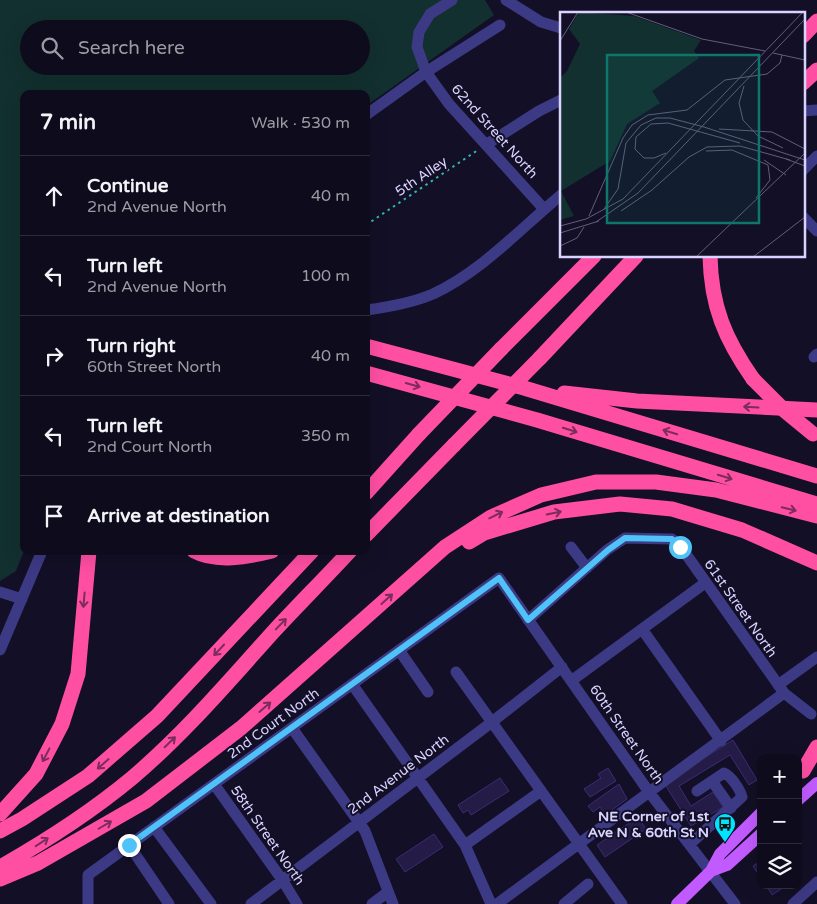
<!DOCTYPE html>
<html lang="en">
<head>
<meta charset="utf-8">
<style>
  body { margin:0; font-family:"Varela Round",sans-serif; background:#171425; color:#f1f3f6 }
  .controls { position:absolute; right:15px; bottom:15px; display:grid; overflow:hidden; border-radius:10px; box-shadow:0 5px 20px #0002 }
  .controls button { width:45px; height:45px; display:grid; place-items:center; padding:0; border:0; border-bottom:1px solid #2e2b3b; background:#0e0b1c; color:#f1f3f6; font:25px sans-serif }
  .stop { position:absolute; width:15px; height:15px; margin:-11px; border:4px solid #4fc3f7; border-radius:50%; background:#fff }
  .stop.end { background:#4fc3f7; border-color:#fff; box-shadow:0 1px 5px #0008 }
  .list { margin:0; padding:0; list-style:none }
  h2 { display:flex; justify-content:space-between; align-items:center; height:65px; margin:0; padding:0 20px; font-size:21px }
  h2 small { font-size:16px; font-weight:400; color:#9b9ba3 }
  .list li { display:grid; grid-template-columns:32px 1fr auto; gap:15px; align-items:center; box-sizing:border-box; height:80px; padding:0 20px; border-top:1px solid #2e2b3b }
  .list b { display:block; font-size:19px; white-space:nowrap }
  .list p { margin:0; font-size:16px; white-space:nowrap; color:#9b9ba3 }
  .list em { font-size:16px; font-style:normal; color:#9b9ba3 }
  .icon { flex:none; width:28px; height:28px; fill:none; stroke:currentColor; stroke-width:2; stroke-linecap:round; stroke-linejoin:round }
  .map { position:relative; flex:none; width:817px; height:904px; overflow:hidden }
  .search { position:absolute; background:#0e0b1c; box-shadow:0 5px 20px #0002; left:20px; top:20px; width:350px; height:55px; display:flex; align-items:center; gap:12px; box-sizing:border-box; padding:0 18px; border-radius:28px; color:#9b9ba3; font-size:19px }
  .panel { position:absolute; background:#0e0b1c; box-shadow:0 5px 20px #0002; left:20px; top:90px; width:350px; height:465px; border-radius:10px }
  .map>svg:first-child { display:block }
</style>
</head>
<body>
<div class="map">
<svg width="817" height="904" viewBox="0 0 817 904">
  <rect width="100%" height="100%" fill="#130f26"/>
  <path fill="#12302f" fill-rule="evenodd" d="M0,0h485l9,15 -128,91v-12h-342v457l-8,20 -16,10zM29,29h332v37h-332z"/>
  <path fill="#241b47" stroke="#3b2d73" d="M733,740l24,40 -8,5 -19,-30 -51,31 12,20 22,-14 10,15 -32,19 -27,-43z
    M608,768l8,13 -26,16 -6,-8 17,-11 -3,-4z
    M500,778l9,13 -38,24 -3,-5 -5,3 -5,-8z
    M619,784l8,15 -22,16 -5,-8 -7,5 -5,-6z
    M638,817l8,12 -41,28 -8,-12z
    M434,834l9,13 -38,25 -9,-13z
    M761,861v17l-8,-12z
    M766,885h21l-15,10z"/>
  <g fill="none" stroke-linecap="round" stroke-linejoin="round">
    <path stroke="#2fb8b0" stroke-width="2" stroke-dasharray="2.5 4" stroke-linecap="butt" d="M366,225l112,-75"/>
    <path stroke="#3d3a85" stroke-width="11" d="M452,0l-22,14 -11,18 -2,15 9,25 23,32 95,105
      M506,0l35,22 20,6
      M803,111l14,-1
      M366,115l60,-43 74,-47
      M487,144l52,-33 22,-11
      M803,170l14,-14
      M803,217l14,14
      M366,310c23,-3 46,-7 67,-16 49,-23 87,-65 128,-99
      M814,357l3,-3
      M571,547l16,21
      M0,592l22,7
      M528,620l79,-70 18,-12 47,1 9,8 103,146 27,21
      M642,629l79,112
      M0,650l42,-99
      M399,650l29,42
      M456,672l166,232
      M571,681l134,-98
      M352,684l113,161 26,59
      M778,685l39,-28
      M292,728l73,103 28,73
      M712,781l19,27
      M214,784l69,97 14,23
      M154,827l57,77
      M690,844l52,-47c-2,-8 -11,-21 -18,-24l-27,18
      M129,845l40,59
      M465,845l76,-54
      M88,904v-29l411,-297 150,214 86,112
      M251,904l241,-182 70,-55
      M372,904l16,-12
      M497,904l287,-211
      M564,904l24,-20
      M793,904l24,-22"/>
    <path stroke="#c25bff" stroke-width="12" d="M798,800l19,-17
      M711,871l16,-6 34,-31
      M677,904l34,-33 9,-17 41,-41"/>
    <path stroke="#ff4fa3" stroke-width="15" d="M803,36l14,-15
      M803,83l14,-13
      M710,256c1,50 15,83 43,123
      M366,346l158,42 293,88
      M501,349l93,-93
      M540,358l96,-102
      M366,373l171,47 280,84
      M564,393l73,8 180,9
      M366,493l53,-59
      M366,535l88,-90
      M469,542l15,-9 70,-21 66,-8 52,5 70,21 75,33
      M194,551c22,12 54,6 78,0
      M803,771l14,-24
      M0,814l36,-40 26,-50 16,-50 11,-123
      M0,831l22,-12 66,-43 69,-60 155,-165
      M0,867c46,-26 91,-55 132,-89 52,-44 97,-97 142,-147 25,-27 51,-53 76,-80
      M0,879l38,-16 108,-62 95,-73 204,-181 46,-30 50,-22 55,-13h60l60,8 101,26"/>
    <path stroke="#ff4fa3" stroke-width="15" d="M753,379l32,32 28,23
      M419,434l82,-85
      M454,445l86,-87"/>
  </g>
  <defs><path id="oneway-shaft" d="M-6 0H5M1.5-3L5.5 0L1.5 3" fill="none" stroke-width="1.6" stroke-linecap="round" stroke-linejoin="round" transform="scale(1.25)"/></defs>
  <g stroke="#7d2c5e">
    <use href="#oneway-shaft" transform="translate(413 385) rotate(16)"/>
    <use href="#oneway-shaft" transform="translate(751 407) rotate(-177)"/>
    <use href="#oneway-shaft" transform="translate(570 430) rotate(17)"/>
    <use href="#oneway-shaft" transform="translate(670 432) rotate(-163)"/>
    <use href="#oneway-shaft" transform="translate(725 477) rotate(17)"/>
    <use href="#oneway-shaft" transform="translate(789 509) rotate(14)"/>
    <use href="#oneway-shaft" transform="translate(554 513) rotate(-12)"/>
    <use href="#oneway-shaft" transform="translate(496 515) rotate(-26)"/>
    <use href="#oneway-shaft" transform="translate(387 599) rotate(-42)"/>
    <use href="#oneway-shaft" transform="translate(84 600) rotate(95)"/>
    <use href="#oneway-shaft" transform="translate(281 624) rotate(-46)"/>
    <use href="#oneway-shaft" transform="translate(219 650) rotate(133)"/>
    <use href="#oneway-shaft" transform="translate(265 707) rotate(-41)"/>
    <use href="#oneway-shaft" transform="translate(170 742) rotate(-44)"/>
    <use href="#oneway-shaft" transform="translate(46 755) rotate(118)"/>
    <use href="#oneway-shaft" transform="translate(103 764) rotate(139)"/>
    <use href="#oneway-shaft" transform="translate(105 825) rotate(-30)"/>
    <use href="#oneway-shaft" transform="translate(42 842) rotate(-33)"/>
  </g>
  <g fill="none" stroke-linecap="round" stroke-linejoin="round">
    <path stroke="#4fc3f7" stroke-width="6" d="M129,845l370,-267 29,42 80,-70 17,-12 47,1 8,8"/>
  </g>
  <defs>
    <g id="bus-pin" transform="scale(1.125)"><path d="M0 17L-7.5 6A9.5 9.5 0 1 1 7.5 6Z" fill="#00e5ff" stroke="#130f26"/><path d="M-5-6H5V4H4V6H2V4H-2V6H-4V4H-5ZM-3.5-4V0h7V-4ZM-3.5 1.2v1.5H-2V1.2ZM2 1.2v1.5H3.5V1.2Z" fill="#111"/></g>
  </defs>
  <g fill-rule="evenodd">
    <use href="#bus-pin" x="725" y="824"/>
  </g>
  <g text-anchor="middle" stroke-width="4" stroke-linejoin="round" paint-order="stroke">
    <g font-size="14" fill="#d9d4ff" stroke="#130f26">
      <text transform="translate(495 131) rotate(48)" y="5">62nd Street North</text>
      <text transform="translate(421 176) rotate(-34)" y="5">5th Alley</text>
      <text transform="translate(741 608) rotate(55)" y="5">61st Street North</text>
      <text transform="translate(273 723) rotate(-36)" y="5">2nd Court North</text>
      <text transform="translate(627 734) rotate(55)" y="5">60th Street North</text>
      <text transform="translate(398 774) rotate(-37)" y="5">2nd Avenue North</text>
      <text transform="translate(268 835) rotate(55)" y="5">58th Street North</text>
    </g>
    <g font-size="14" font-weight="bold" fill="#d9d4ff" stroke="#130f26" text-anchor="end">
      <text x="709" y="821">NE Corner of 1st<tspan x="709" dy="16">Ave N &amp; 60th St N</tspan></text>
    </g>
  </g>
  <g transform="translate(560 12)">
    <rect width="245" height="245" fill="#130f26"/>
    <path d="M19,0l55,4 67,24 -7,11 5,7 -47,33 8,12 -33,21 -17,37 -49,30 13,25 -14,4v-142l7,-7 13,-27 -11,-15z" fill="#12302f"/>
    <path fill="none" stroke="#625e7d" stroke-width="1" d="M66,0l76,27 63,12M0,29l18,-29M213,41l32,7M184,74l-5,17 4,17 15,16 25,12M159,117l53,3 33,17M146,139l26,-1 36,15 2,15 -14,18M106,141l-12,5h-10l-9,-9 1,-12 15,-13 17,-1 72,20M226,147l19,7M204,148l22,15M44,197l14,-20 8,-46 15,-18 15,-7h14l34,9 101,33M61,199l31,-21 37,-33 18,-10 33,-1 50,14M29,204l34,-78 9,-13 16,-10 39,-5 38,-30 42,-6 13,-11 2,-8M36,210l42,-29 167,-174M0,214l26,-7 37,-20 180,-187M0,221l39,-12M0,234l17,-8 7,-11M136,245l109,-104M193,245l52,-40"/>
    <path fill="#0f766e" fill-opacity="0.15" stroke="#0f766e" stroke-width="2.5" d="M47,43h152v168h-152z"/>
    <rect width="245" height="245" fill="none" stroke="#d9d4ff" stroke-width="2.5"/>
  </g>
</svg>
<div class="controls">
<button>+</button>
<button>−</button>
<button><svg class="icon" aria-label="layers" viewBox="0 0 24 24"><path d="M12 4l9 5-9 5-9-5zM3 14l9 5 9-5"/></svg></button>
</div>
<div class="stop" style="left:680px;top:547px"></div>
<div class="stop end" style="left:129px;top:845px"></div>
<div class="search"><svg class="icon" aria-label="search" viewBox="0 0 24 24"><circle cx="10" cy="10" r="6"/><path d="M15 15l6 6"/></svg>Search here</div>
<section class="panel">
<h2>7 min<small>Walk · 530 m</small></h2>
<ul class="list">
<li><svg class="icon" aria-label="ahead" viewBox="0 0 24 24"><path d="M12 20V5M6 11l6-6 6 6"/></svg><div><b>Continue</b><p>2nd Avenue North</p></div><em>40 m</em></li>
<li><svg class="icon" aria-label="left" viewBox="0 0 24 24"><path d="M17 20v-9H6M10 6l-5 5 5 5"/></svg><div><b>Turn left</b><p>2nd Avenue North</p></div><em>100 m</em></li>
<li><svg class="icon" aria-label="right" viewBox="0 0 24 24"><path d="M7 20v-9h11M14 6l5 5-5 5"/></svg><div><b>Turn right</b><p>60th Street North</p></div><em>40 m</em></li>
<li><svg class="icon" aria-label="left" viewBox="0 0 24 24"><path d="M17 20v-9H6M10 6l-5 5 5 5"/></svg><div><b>Turn left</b><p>2nd Court North</p></div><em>350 m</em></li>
<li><svg class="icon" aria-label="arrive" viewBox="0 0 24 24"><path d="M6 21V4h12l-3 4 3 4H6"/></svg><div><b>Arrive at destination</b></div></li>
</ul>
</section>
</div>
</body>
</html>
